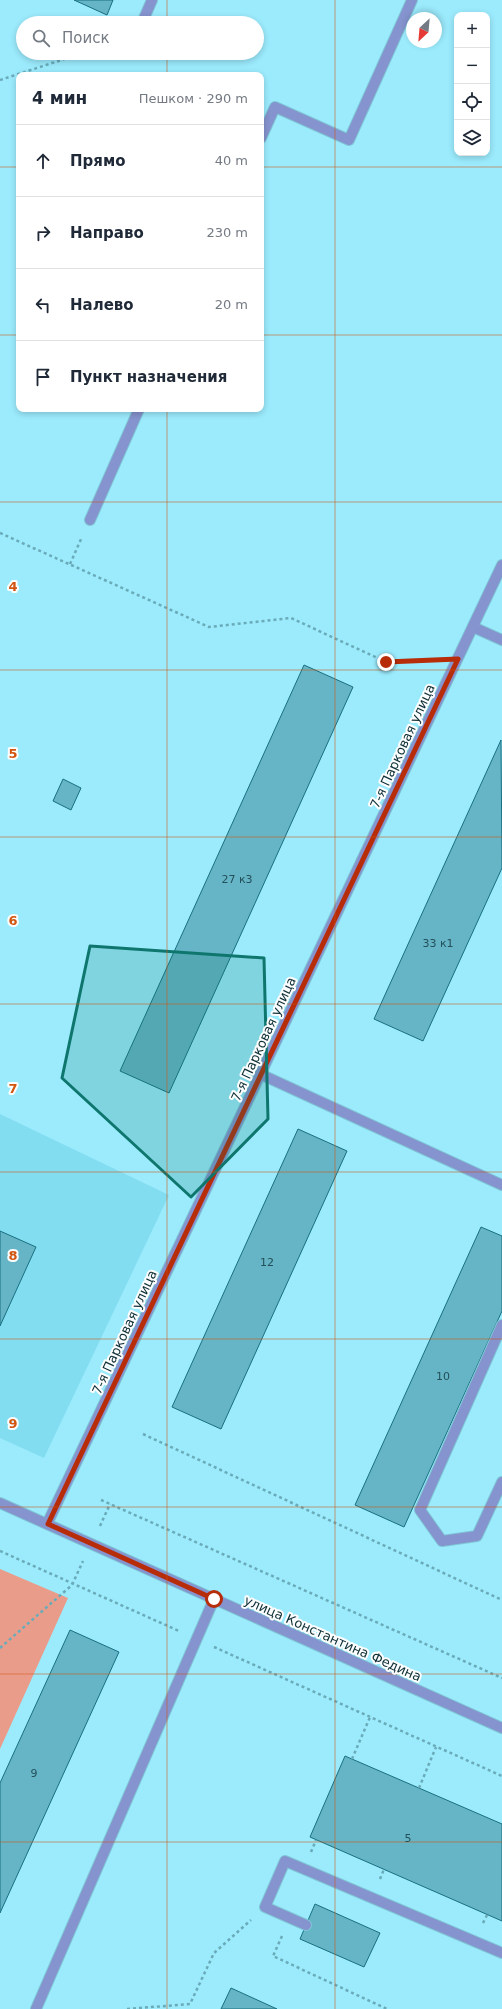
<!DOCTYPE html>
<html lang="ru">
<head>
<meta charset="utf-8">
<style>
  body { margin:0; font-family:"DejaVu Sans",sans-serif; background:#f6f6f7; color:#1f2937 }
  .controls { position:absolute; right:12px; top:12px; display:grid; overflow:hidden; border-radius:8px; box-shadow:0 2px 6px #0003 }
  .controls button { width:36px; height:36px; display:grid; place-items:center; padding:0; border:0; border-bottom:1px solid #e0e1e3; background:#fff; color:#1f2937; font:20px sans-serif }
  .compass { position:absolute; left:406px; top:12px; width:36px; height:36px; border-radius:50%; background:#fff; box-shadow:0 2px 6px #0003; rotate:206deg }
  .stop { position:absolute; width:12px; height:12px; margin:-9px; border:3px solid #b72c09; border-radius:50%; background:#fff }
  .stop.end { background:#b72c09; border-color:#fff; box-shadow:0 1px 4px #0008 }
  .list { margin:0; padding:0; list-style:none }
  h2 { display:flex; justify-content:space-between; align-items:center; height:52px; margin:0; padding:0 16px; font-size:17px }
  h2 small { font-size:13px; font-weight:400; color:#747a83 }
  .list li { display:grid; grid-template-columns:26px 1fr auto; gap:12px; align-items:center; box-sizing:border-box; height:72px; padding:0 16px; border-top:1px solid #e0e1e3 }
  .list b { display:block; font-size:15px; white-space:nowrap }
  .list em { font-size:13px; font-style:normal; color:#747a83 }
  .icon { flex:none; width:22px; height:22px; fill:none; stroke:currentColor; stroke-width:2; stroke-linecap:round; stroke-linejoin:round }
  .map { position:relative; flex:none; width:502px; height:2009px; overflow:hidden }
  .search { position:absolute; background:#fff; box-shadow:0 2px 6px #0003; left:16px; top:16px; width:248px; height:44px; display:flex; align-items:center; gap:10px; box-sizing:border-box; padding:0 14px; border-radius:22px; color:#747a83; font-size:15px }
  .panel { position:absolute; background:#fff; box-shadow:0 2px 6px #0003; left:16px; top:72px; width:248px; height:340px; border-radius:8px }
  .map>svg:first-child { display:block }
</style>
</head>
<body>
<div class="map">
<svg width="502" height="2009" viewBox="0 0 502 2009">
  <rect width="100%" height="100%" fill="#9bebfd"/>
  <path fill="#83ddf0" d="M0,1114l169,81 -125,263 -44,-20z"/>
  <path fill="#ea9c8a" d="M0,1569l68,29 -68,151z"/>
  <path fill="#66b5c6" stroke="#187080" d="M74,0h39l-6,15z
    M304,665l49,22 -184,406 -49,-22z
    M501,740l1,128 -79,173 -49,-22z
    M63,779l18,9 -10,22 -18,-9z
    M298,1129l49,22 -126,278 -49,-22z
    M481,1227l21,9v75l-98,216 -49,-22z
    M0,1231l36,16 -36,79z
    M70,1630l49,22 -119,261v-130z
    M345,1756l157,68v97l-192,-84z
    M315,1904l65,29 -16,34 -64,-28z
    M231,1988l46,21h-56z"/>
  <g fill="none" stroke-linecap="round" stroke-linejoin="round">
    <g stroke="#7fc5d5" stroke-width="12">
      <path id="lane" d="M142,23l10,-23
        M261,138l14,-31 74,33 63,-140
        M90,520l49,-111
        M473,627l29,13
        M260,1074l242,111
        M502,1325l-82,185 22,31 35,-5 25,-54
        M306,1925l-41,-18 20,-46 217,92
        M36,2009l178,-410"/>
    </g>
    <g stroke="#7fc5d5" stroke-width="12">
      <path id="street" d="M0,1503l502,225
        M47,1524l455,-959"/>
    </g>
    <path stroke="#6aabb9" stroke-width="2.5" stroke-dasharray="3 3" stroke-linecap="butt" d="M0,80l83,-27
      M0,533l209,94 82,-9 95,44 49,-2
      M70,564l12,-27
      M143,1434l359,166
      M101,1500l401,178
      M100,1526l10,-22
      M0,1551l179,80
      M214,1647l288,129
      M0,1648l72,-63 11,-24
      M352,1759l18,-42
      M419,1788l17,-41
      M311,1852l5,-12
      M380,1879l4,-10
      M483,1923l4,-8
      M282,1936l-9,20 114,53
      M127,2009l63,-5 24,-51 37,-33"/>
    <use href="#lane" stroke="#8593ce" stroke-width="10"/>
    <use href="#street" stroke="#8593ce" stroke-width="10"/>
  </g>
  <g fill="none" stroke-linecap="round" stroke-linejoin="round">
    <path stroke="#b72c09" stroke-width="5" d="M214,1599l-166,-75 410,-865 -72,3"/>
  </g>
  <path fill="#0f766e" fill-opacity="0.2" stroke="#0f766e" stroke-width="3" stroke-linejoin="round" d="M90,946l174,12 4,161 -77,78 -129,-119z"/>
  <path fill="none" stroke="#d25510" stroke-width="1" stroke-opacity="0.55" d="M167,0v23M335,0v2009M167,53v22M0,167h19M261,167h241M0,335h19M261,335h241M167,409v1600M0,502h502M0,670h502M0,837h502M0,1004h502M0,1172h502M0,1339h502M0,1507h502M0,1674h502M0,1842h502"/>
  <g text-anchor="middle" stroke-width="4" stroke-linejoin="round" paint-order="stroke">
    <g font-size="11" fill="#23505a">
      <text x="237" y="883">27 к3</text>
      <text x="438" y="947">33 к1</text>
      <text x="267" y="1266">12</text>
      <text x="443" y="1380">10</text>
      <text x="34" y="1777">9</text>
      <text x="408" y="1842">5</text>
    </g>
    <g font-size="13" fill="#0d2f36" stroke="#fdfdfd">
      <text transform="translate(402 746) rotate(-65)" y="5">7-я Парковая улица</text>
      <text transform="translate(263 1039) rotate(-65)" y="5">7-я Парковая улица</text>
      <text transform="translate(124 1332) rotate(-65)" y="5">7-я Парковая улица</text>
      <text transform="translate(333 1638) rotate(24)" y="5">улица Константина Федина</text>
    </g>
  </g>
  <g font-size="13" text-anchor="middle" font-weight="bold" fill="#d25510" stroke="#fdfdfd" stroke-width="4" stroke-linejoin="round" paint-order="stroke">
    <text x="13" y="591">4</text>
    <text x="13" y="758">5</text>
    <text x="13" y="925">6</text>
    <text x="13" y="1093">7</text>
    <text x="13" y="1260">8</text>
    <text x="13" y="1428">9</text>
  </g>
</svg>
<div class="controls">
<button>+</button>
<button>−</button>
<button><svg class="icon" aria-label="locate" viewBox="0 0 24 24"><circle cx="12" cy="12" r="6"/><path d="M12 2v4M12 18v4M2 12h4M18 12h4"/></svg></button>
<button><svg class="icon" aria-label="layers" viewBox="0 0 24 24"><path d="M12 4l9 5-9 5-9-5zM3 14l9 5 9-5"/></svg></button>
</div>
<svg class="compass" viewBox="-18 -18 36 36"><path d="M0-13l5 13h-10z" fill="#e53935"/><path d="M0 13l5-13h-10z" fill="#747a83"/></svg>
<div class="stop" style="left:214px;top:1599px"></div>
<div class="stop end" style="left:386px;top:662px"></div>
<div class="search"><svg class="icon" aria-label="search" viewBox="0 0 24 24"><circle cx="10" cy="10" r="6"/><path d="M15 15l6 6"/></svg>Поиск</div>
<section class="panel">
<h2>4 мин<small>Пешком · 290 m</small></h2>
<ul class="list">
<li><svg class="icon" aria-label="ahead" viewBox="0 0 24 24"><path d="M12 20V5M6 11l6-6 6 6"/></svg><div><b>Прямо</b></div><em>40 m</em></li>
<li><svg class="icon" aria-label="right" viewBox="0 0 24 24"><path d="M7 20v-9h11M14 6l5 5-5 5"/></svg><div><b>Направо</b></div><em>230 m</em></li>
<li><svg class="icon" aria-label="left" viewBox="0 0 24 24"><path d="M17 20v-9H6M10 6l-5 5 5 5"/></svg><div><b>Налево</b></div><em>20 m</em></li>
<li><svg class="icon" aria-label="arrive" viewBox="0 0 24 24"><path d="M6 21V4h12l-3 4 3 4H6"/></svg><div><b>Пункт назначения</b></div></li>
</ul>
</section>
</div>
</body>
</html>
